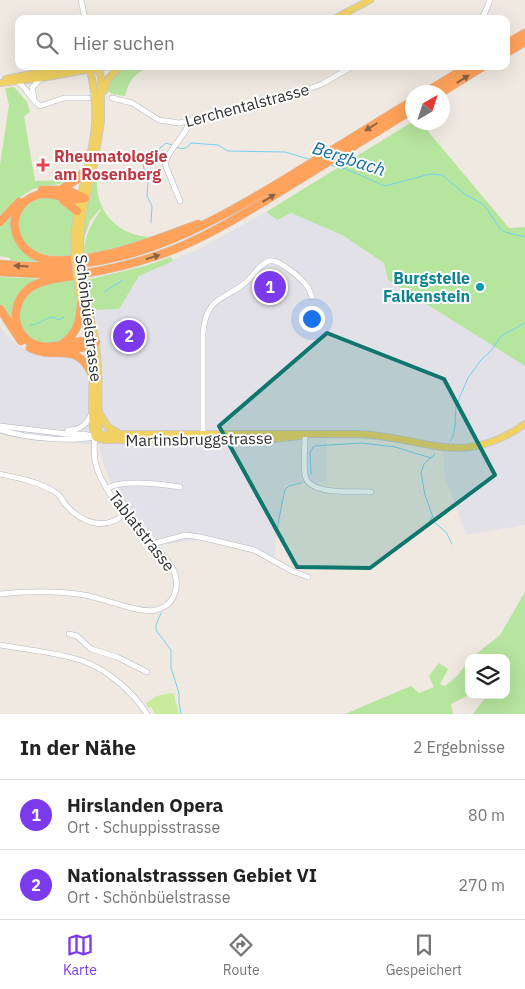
<!DOCTYPE html>
<html lang="de">
<head>
<meta charset="utf-8">
<style>
  body { margin:0; font-family:"IBM Plex Sans",sans-serif; background:#f2f2f2; color:#222 }
  .controls { position:absolute; right:15px; bottom:15px; display:grid; overflow:hidden; border-radius:10px; box-shadow:0 5px 20px #0002 }
  .controls button { width:45px; height:45px; display:grid; place-items:center; padding:0; border:0; border-bottom:1px solid #e0e0e0; background:#fff; color:#222; font:25px sans-serif }
  .compass { position:absolute; left:405px; top:85px; width:45px; height:45px; border-radius:50%; background:#fff; box-shadow:0 5px 20px #0002; rotate:39deg }
  .you { position:absolute; left:311px; top:318px; width:18px; height:18px; margin:-12px; border:4px solid #fff; border-radius:50%; background:#1a73e8; box-shadow:0 0 0 8px #1a73e833 }
  .badge { display:grid; place-items:center; width:32px; height:32px; border-radius:50%; background:#7c3aed; color:#fff; font-size:16px; font-weight:700 }
  .pin { position:absolute; translate:-50% -50%; border:2px solid #fff; box-shadow:0 1px 5px #0006 }
  .list { margin:0; padding:0; list-style:none }
  h2 { display:flex; justify-content:space-between; align-items:center; height:65px; margin:0; padding:0 20px; font-size:21px }
  h2 small { font-size:16px; font-weight:400; color:#767676 }
  .list li { display:grid; grid-template-columns:32px 1fr auto; gap:15px; align-items:center; box-sizing:border-box; height:70px; padding:0 20px; border-top:1px solid #e0e0e0 }
  .list b { display:block; font-size:19px; white-space:nowrap }
  .list p { margin:0; font-size:16px; white-space:nowrap; color:#767676 }
  .list em { font-size:16px; font-style:normal; color:#767676 }
  .icon { flex:none; width:28px; height:28px; fill:none; stroke:currentColor; stroke-width:2; stroke-linecap:round; stroke-linejoin:round }
  .map { position:relative; flex:none; width:525px; height:714px; overflow:hidden }
  .search { position:absolute; background:#fff; box-shadow:0 5px 20px #0002; left:15px; right:15px; top:15px; height:55px; display:flex; align-items:center; gap:12px; box-sizing:border-box; padding:0 18px; border-radius:10px; color:#767676; font-size:19px }
  .sheet { height:205px; background:#fff }
  nav { display:flex; justify-content:space-around; align-items:center; box-sizing:border-box; height:70px; border-top:1px solid #e0e0e0; background:#fff; font-size:14px; color:#767676 }
  nav a { display:grid; justify-items:center; gap:2px }
  nav .on { color:#7c3aed }
  .map>svg:first-child { display:block }
</style>
</head>
<body>
<div class="map">
<svg width="525" height="714" viewBox="0 0 525 714">
  <rect width="100%" height="100%" fill="#efe9e1"/>
  <path fill="#e3e1e8" d="M266,212l11,8 14,-7 51,22 42,28 4,17 137,86v159l-59,10 -21,-58 -2,-26 -48,-9 -33,-3h-35v43l-42,3 -11,73 -75,-18 -39,5 -24,-27 -22,-30 -10,-21 -5,-22 -80,-7 -19,-4v-106l18,18 21,10 64,-2 -10,-49 45,-30 61,-26z"/>
  <path fill="#b6e59e" d="M127,66h23c-16,9 -20,12 -25,30l-13,-2 -5,-4c4,-11 8,-19 20,-24z
    M14,87l13,15 3,10 -6,4 11,65 27,-1 6,-2 1,4 -36,7 -10,6 -23,23v-53l9,-60 -4,-17z
    M412,122l9,1 88,105 16,-1v139l-137,-86 -4,-17 -42,-28 -51,-22 -14,7 -11,-8z
    M96,168c2,8 0,18 2,27 6,26 27,41 53,42l-29,11 -38,6c0,-17 7,-31 17,-44l-1,-1 -10,12 -7,20 4,-39z
    M45,197c12,2 23,4 28,16l-2,43c-12,0 -24,1 -35,-4 -28,-12 -21,-52 9,-55z
    M17,209l3,36 35,17 -45,-1v-3l-10,-2v-32z
    M171,257l2,4 -34,15 -20,33 -26,1 -7,-30 59,-14z
    M0,277l44,2 -21,13 -7,36 -16,-22z
    M74,280c2,12 5,26 3,38 -2,8 -6,14 -12,20 -28,24 -65,-20 -35,-46 12,-10 29,-11 44,-12z
    M525,592v122h-52l14,-19h19v-37h-35l29,-23z
    M469,660v35l-18,9 2,9 -2,1h-106l66,-28 8,7 15,-6 -5,-11 10,-13 9,6 -8,15 5,2 13,-11z"/>
  <path fill="#c9ec9a" d="M170,693l4,1 5,20h-24l-4,-7 -3,1 -2,-5 11,-7z"/>
  <g fill="none" stroke-linecap="round" stroke-linejoin="round">
    <path stroke="#75cff0" stroke-width="1" d="M176,147c7,3 10,2 15,-4l27,2 10,6 57,1 27,8
      M330,165l16,4 39,17 45,-12 12,1 24,20 15,8 6,6 13,20 5,3 20,5
      M151,223l1,-17 -5,-10 1,-15 -4,-9 -1,-12 2,-2 9,-2 6,-8 6,-5 6,2
      M104,292l19,-12
      M30,325c13,0 18,-13 28,-5l6,-3
      M450,441l3,-5 2,-10 1,-20 12,-28 13,-18 10,-9 10,-15 24,-13
      M435,454l-11,10 -3,9 4,22 10,28 11,9 6,12
      M311,474l-1,-22 4,-6 48,-3 33,4 36,11
      M428,525l4,-8
      M284,539l-7,-10 8,-40 4,-3 12,-3
      M161,613l-5,12v5l15,20v18l8,25v10l2,11"/>
    <g stroke="#b4b7c1" stroke-width="6">
      <path id="minor" d="M81,0l4,19
        M480,19l4,-4 6,-15
        M17,81c10,7 13,18 23,25l24,-8h24
        M34,98l-2,-10 9,-10
        M112,98l20,5 27,17 20,3 108,-26 35,-13 31,-18
        M180,201l-15,-37c3,-16 23,-29 24,-43
        M0,426l67,8h17l11,3
        M0,430c26,8 68,12 94,7
        M68,430c13,0 19,-6 24,-17
        M203,434v-102c4,-37 21,-31 43,-50 8,-6 13,-18 23,-21 10,-2 32,17 38,25 3,3 3,7 5,11
        M305,435c0,13 -2,28 0,40 3,21 50,16 66,17
        M0,474c19,4 39,8 55,18 5,3 7,7 10,12 16,19 41,28 60,9
        M107,488c18,-9 54,-4 73,-1
        M152,544l34,-9 14,2 54,13 38,21 16,6
        M0,594c28,-3 57,-3 84,1 19,3 55,19 72,15 20,-5 25,-26 16,-43 -23,-32 -69,-67 -77,-106 -1,-8 -1,-16 0,-24
        M69,634l8,2 14,13 26,8 30,15
        M0,645c27,5 57,7 83,16 25,9 50,31 64,53"/>
    </g>
    <g stroke="#c9c9c9" stroke-width="8">
      <path id="major" d="M334,19l36,-19
        M6,79l65,-13
        M0,83l41,-5 67,-12
        M104,91l4,-12 12,-13
        M74,247c0,-39 15,-75 20,-113 3,-22 1,-43 -4,-65
        M80,247l2,-31 13,-56 6,-39v-44l-4,-11
        M84,287l12,55 2,25 1,61 -4,9
        M78,288c5,25 12,50 14,76 2,22 -3,54 3,73
        M100,414l7,12 11,7
        M95,437l12,-3h252c67,3 102,35 166,-10
        M96,438l9,2 168,-1 27,-3"/>
    </g>
    <g stroke="#c9c9c9" stroke-width="9">
      <path id="highway" d="M506,44l19,-11
        M506,53l19,-11
        M426,92l43,-26
        M442,92l42,-26
        M62,189l14,-9 10,-10
        M42,190h25l18,8
        M85,198c-16,5 -32,-8 -48,-3 -37,13 -25,61 13,65 49,3 103,-19 148,-36
        M63,200l14,11
        M0,222l19,-20
        M0,264c115,13 195,-30 290,-88 41,-25 82,-50 122,-75
        M0,272l41,2 31,-2
        M0,309l21,32
        M96,342c-24,-6 -52,17 -72,-5 -6,-7 -9,-16 -8,-25 1,-10 7,-19 15,-25 15,-9 34,-9 51,-13 25,-4 50,-10 74,-18 46,-15 89,-43 130,-68 42,-26 84,-52 126,-78
        M62,344c15,-10 18,-23 19,-39
        M30,348c26,13 48,-9 63,29
        M66,351l18,-4 12,-5"/>
    </g>
    <use href="#minor" stroke="#fff" stroke-width="5"/>
    <use href="#major" stroke="#f2d163" stroke-width="6"/>
    <use href="#highway" stroke="#ffa35c" stroke-width="8"/>
    <g stroke="#c9c9c9" stroke-width="8" stroke-linecap="butt">
      <path id="major-bridge" d="M74,247l4,41
        M80,247l4,40"/>
    </g>
    <use href="#major-bridge" stroke="#f2d163" stroke-width="6"/>
  </g>
  <defs><path id="oneway-solid" d="M-6-.8H1V-3.2L6.5 0L1 3.2V.8H-6Z" transform="scale(1.25)"/></defs>
  <g fill="#8c6343">
    <use href="#oneway-solid" transform="translate(463 79) rotate(-32)"/>
    <use href="#oneway-solid" transform="translate(371 127) rotate(148)"/>
    <use href="#oneway-solid" transform="translate(269 198) rotate(-31)"/>
    <use href="#oneway-solid" transform="translate(153 257) rotate(-18)"/>
    <use href="#oneway-solid" transform="translate(21 266) rotate(-177)"/>
  </g>
  <path fill="#0f766e" fill-opacity="0.2" stroke="#0f766e" stroke-width="4" stroke-linejoin="round" d="M327,333l117,46 51,96 -125,93 -73,-1 -78,-141z"/>
  <path fill="#e0444e" stroke="#fff" stroke-width="2" d="M40.5 157.5h5v5h5v5h-5v5h-5v-5h-5v-5h5z"/>
  <circle fill="#0f9aa8" stroke="#fff" stroke-width="2" cx="480" cy="287" r="5"/>
  <g text-anchor="middle" stroke-width="4" stroke-linejoin="round" paint-order="stroke">
    <g font-size="16" fill="#2e2e2e" stroke="#fff">
      <text transform="translate(247 105) rotate(-15)" y="6">Lerchentalstrasse</text>
      <text transform="translate(89 318) rotate(83)" y="6">Schönbüelstrasse</text>
      <text transform="translate(199 439) rotate(-1)" y="6">Martinsbruggstrasse</text>
      <text transform="translate(142 531) rotate(52)" y="6">Tablatstrasse</text>
    </g>
    <g font-size="16" font-weight="bold" fill="#be3a42" stroke="#fff" text-anchor="start">
      <text x="54" y="162">Rheumatologie<tspan x="54" dy="18">am Rosenberg</tspan></text>
    </g>
    <g font-size="16" font-weight="bold" fill="#0d838f" stroke="#fff" text-anchor="end">
      <text x="470" y="284">Burgstelle<tspan x="470" dy="18">Falkenstein</tspan></text>
    </g>
    <g font-size="18" font-style="italic" fill="#0d6fa3" stroke="#fff">
      <text transform="translate(349 159) rotate(18)" y="6">Bergbach</text>
    </g>
  </g>
</svg>
<div class="controls">
<button><svg class="icon" aria-label="layers" viewBox="0 0 24 24"><path d="M12 4l9 5-9 5-9-5zM3 14l9 5 9-5"/></svg></button>
</div>
<svg class="compass" viewBox="-18 -18 36 36"><path d="M0-13l5 13h-10z" fill="#e53935"/><path d="M0 13l5-13h-10z" fill="#767676"/></svg>
<div class="you"></div>
<div class="pin badge" style="left:270px;top:287px">1</div>
<div class="pin badge" style="left:129px;top:336px">2</div>
<div class="search"><svg class="icon" aria-label="search" viewBox="0 0 24 24"><circle cx="10" cy="10" r="6"/><path d="M15 15l6 6"/></svg>Hier suchen</div>
</div>
<section class="sheet">
<h2>In der Nähe<small>2 Ergebnisse</small></h2>
<ul class="list">
<li><span class="badge">1</span><div><b>Hirslanden Opera</b><p>Ort · Schuppisstrasse</p></div><em>80 m</em></li>
<li><span class="badge">2</span><div><b>Nationalstrasssen Gebiet VI</b><p>Ort · Schönbüelstrasse</p></div><em>270 m</em></li>
</ul>
</section>
<nav>
<a class="on"><svg class="icon" aria-label="map" viewBox="0 0 24 24"><path d="M3 6l6-2 6 2 6-2v14l-6 2-6-2-6 2zM9 4v14M15 6v14"/></svg>Karte</a>
<a><svg class="icon" aria-label="directions" viewBox="0 0 24 24"><path d="M12 3l9 9-9 9-9-9zM9 14v-3h6M13 9l2 2-2 2"/></svg>Route</a>
<a><svg class="icon" aria-label="saved" viewBox="0 0 24 24"><path d="M7 4h10v16l-5-4-5 4z"/></svg>Gespeichert</a>
</nav>
</body>
</html>
